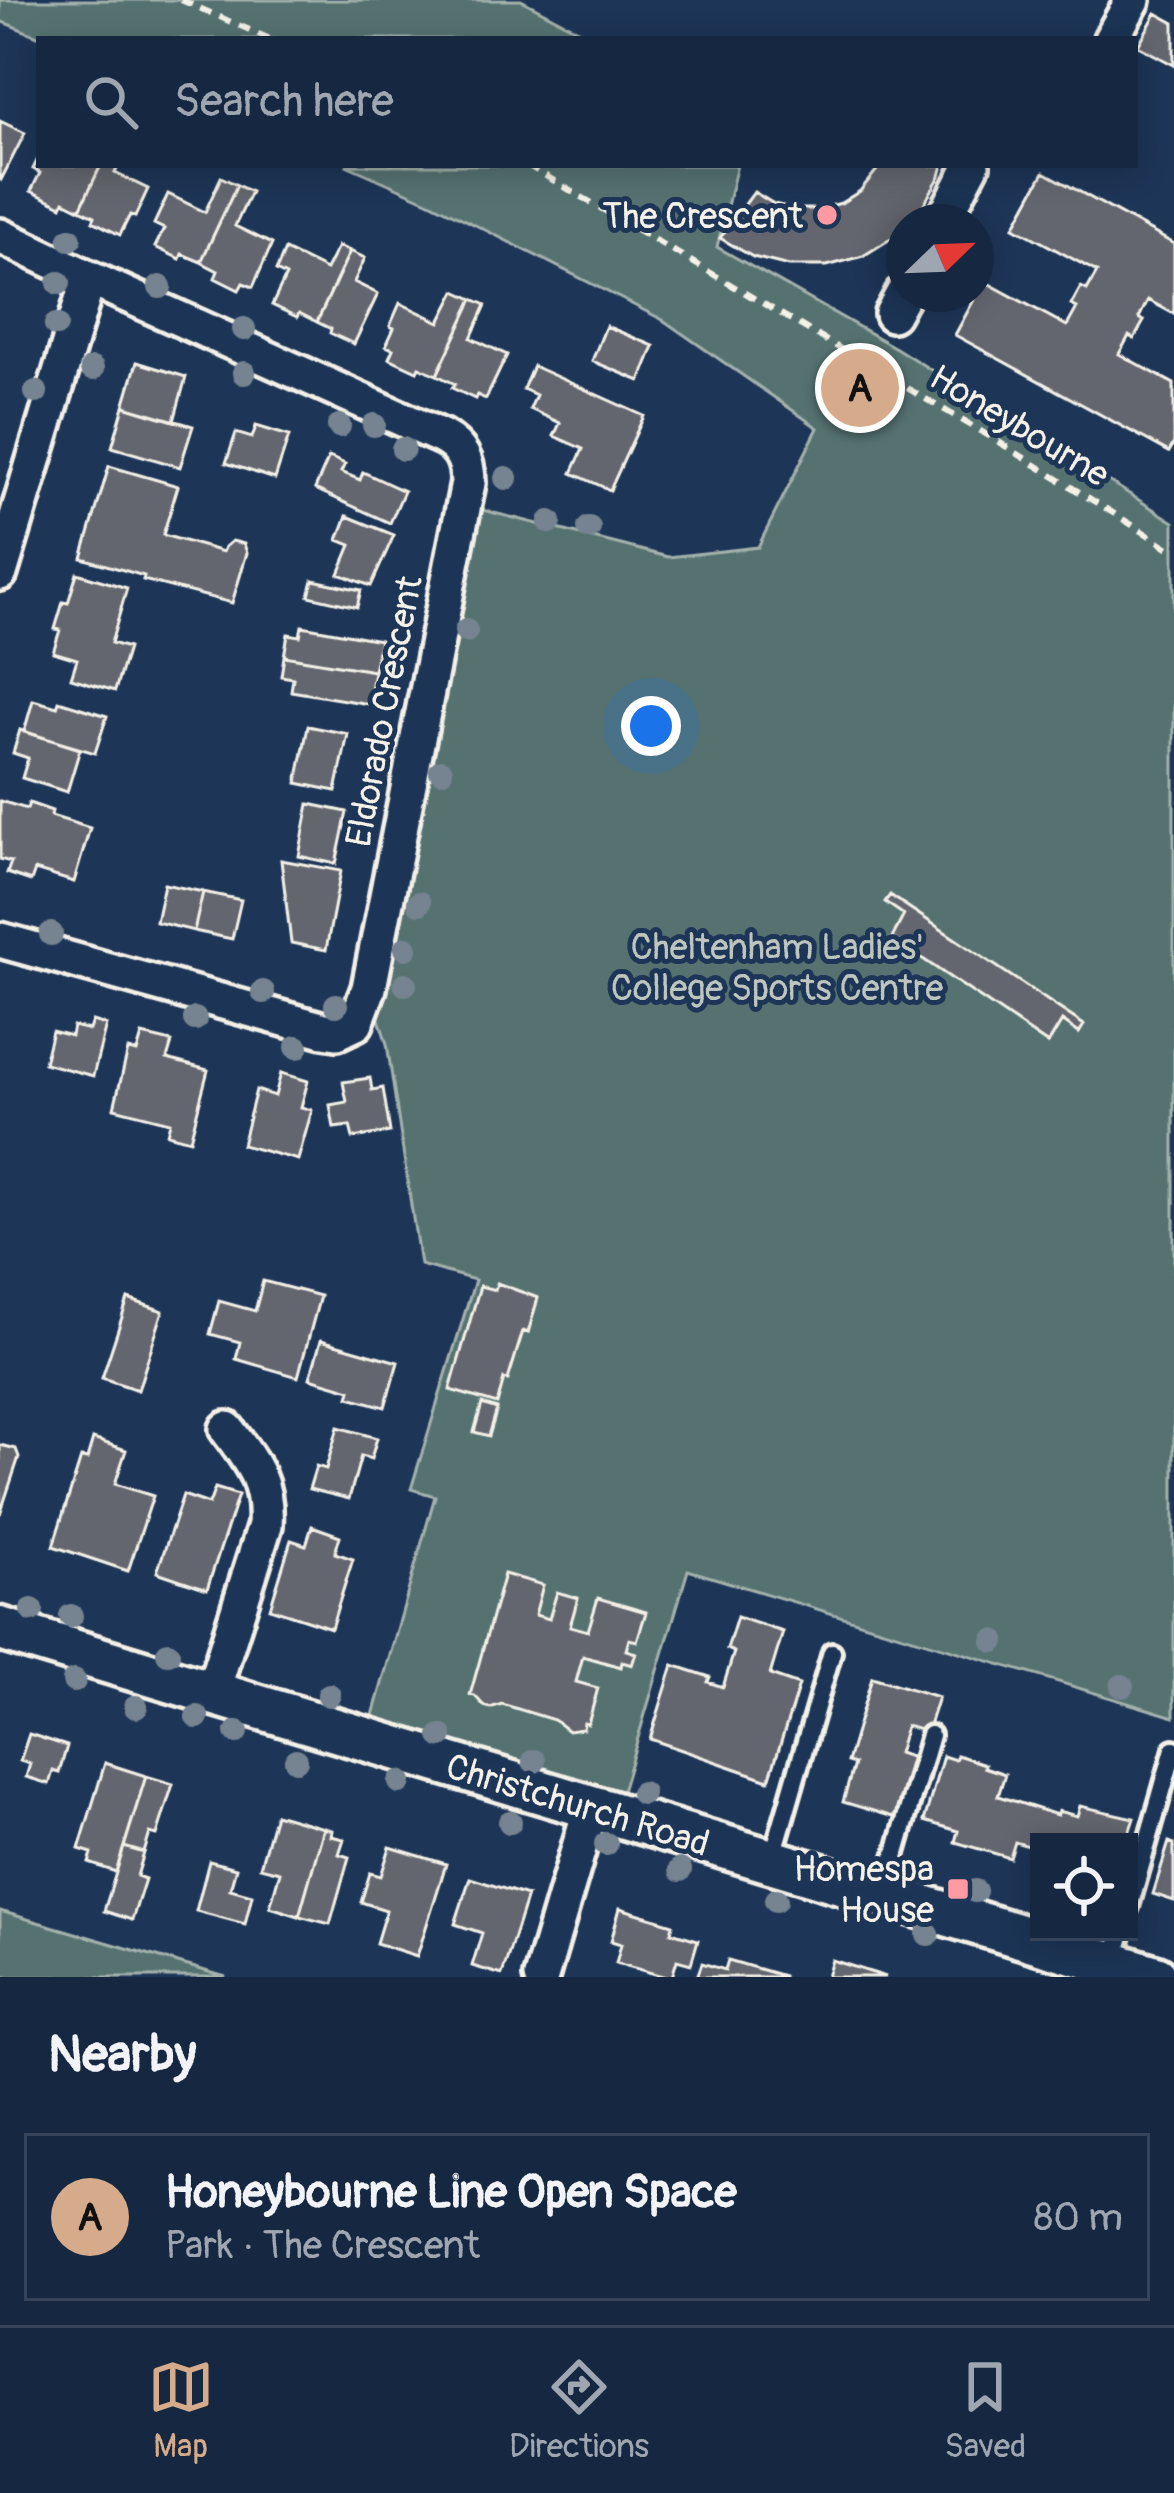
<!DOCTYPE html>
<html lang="en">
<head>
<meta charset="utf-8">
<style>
  body { margin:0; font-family:Pangolin,sans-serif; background:#1f3048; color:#f1f3f6 }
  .controls { position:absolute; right:36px; bottom:36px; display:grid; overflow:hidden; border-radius:0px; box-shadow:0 6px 30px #0003 }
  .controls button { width:108px; height:108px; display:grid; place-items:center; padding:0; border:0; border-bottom:3px solid #35445a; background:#162841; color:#f1f3f6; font:60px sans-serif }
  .compass { position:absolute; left:886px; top:204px; width:108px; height:108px; border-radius:50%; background:#162841; box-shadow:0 6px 30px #0003; rotate:67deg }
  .you { position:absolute; left:651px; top:726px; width:42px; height:42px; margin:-30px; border:9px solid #fff; border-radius:50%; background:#1a73e8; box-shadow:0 0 0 18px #1a73e833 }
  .badge { display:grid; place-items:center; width:78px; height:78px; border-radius:50%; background:#d6ab8b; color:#111; font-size:39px; font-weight:700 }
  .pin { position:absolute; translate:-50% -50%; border:6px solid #fff; box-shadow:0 3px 12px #0006 }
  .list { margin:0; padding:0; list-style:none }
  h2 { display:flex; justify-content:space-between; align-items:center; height:156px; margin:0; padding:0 48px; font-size:51px }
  h2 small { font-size:39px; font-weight:400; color:#9ea6b1 }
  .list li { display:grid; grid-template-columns:78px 1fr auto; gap:36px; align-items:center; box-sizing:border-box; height:168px; margin:0 24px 24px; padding:0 24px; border:3px solid #35445a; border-radius:0px }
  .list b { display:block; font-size:45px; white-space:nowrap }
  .list p { margin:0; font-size:39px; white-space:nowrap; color:#9ea6b1 }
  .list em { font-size:39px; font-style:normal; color:#9ea6b1 }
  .icon { flex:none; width:66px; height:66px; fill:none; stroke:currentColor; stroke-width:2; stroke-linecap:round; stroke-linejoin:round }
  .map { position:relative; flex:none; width:1174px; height:1977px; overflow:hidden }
  .search { position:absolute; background:#162841; box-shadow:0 6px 30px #0003; left:36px; right:36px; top:36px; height:132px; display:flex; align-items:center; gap:30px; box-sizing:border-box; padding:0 42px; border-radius:0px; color:#9ea6b1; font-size:45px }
  .sheet { height:348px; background:#162841 }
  nav { display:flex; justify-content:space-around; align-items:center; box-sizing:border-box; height:168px; border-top:3px solid #35445a; background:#162841; font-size:33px; color:#9ea6b1 }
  nav a { display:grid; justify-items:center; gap:6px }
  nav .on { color:#d6ab8b }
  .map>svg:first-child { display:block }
</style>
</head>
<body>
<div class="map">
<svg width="1174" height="1977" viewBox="0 0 1174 1977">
  <rect width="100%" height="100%" fill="#1d3557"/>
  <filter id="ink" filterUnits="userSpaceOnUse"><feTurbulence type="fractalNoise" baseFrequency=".00833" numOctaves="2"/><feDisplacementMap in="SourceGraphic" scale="24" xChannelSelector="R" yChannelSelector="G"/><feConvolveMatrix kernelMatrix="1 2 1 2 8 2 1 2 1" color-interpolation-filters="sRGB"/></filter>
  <g filter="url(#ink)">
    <path fill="#557271" stroke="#a4b2ac" stroke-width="3" d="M0,0h521l57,30 11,9h-544l-45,-18z
      M346,165h391l-20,82 179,101 278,174v1195l-486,-147 -73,245 -249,-75 69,-244 -24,-7 64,-209 -55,-15 -33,-221 -18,-56 94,-483 205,52 90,-10 60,-119 -155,-108 -233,-118z
      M0,1911l226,66h-226z"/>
    <path fill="#64666e" stroke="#f4f1e8" stroke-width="3" d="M1156,13l18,10v42l-36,-19z
      M0,121l25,12 -24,47 -1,-1z
      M39,157v8h62l-21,44 -16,-8 -2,5 -31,-15 9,-18 -7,-4z
      M101,165h18l-4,8 33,16 -13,28 -5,-2 -10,20 -27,-14 2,-5 -15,-7z
      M881,165h62l-3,11 -19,33 -12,13h-5v5l-9,9 -32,20 -36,10h-38l-36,-9 -33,-19 34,-46 20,12 22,5h23l22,-6 19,-12z
      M1044,172l130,72v70l-26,-14 -9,18 5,3 -10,18 -5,-3 -10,18 55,30v59l-5,9 -214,-117 29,-54 83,45 10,-18 -6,-3 10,-18 6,3 10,-18 -83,-45z
      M221,177l16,8 -36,77 -19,-8 -2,5 -25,-12 9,-18 -10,-5 14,-30 37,18z
      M237,185l14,7 -16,34 37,18 -19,43 -10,-4 -4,7 -24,-12 3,-7 -17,-9z
      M338,246l12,5 -33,71 -18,-9 -2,4 -25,-12 14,-29 -10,-5 9,-21 41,20z
      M350,251l15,7 -11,24 24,12 -24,50 -24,-11 1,-4 -14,-7z
      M456,291l17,8 -36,76 -18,-8 -2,4 -28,-13 4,-9 -7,-3 8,-18 -4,-2 10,-23 40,19z
      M473,299l13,6 -15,33 36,17 -21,44 -9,-4 -2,4 -23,-11 3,-4 -18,-9z
      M606,326l48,20 -14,35 -48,-20z
      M137,362l49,15 -12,44 -50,-15z
      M533,366l111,50 -34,74 -38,-17 11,-24 -29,-13 6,-13 -30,-14 6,-14 -13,-6z
      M124,406l69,20 -13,41 -68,-20z
      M256,426l33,10 -14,43 -49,-16 10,-30 16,5z
      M329,457l16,7 -4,8 19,8 3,-8 41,19 -14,32 -75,-34z
      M109,466l69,20 -15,49 60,17 2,-5 7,-6 12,3 3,9 -15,50 -89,-23 1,-4 -62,-18z
      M347,516l47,19 -23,51 -32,-12 12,-29 -13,-5z
      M77,573l50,15 -16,55 17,5 -13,43 -44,-13 6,-19 -24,-7 7,-22 -5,-1 8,-27 5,1z
      M313,580l48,10 -4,17 -48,-11z
      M302,626l78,14 -6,31 -90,-15 4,-22 12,2z
      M284,656l90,15 -5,33 -78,-13 2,-13 -12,-2z
      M33,700l24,7 2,-6 48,15 -12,37 -71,-21z
      M308,726l40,8 -12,57 -39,-8z
      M20,730l60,19 -13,43 -45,-14 6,-20 -15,-5z
      M0,801l27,8 2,-6 23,8 -1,5 39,12 -16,54 -39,-12 -4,11 -24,-8 4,-11 -11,-3z
      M309,804l38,8 -11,52 -37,-8z
      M281,860l60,11 -15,79 -35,-7z
      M164,884l39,8 -9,39 -38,-9z
      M203,892l38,8 -9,39 -38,-8z
      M890,895l194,130 -5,8 -17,-12 -14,23 -156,-106 12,-23 -19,-13z
      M92,1021l14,4 -13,51 -49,-13 8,-32 19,5 2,-10 16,4z
      M142,1035l30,7 -5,17 41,11 -18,70 -23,-6 3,-12 -56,-14 14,-58 9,2z
      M281,1073l27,8 -7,26 11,3 -14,50 -56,-15 14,-55 19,6z
      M370,1078l2,12 11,-2 7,44 -37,6 -3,-12 -16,2 -4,-23 17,-3 -4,-20z
      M263,1281l57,15 -22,81 -62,-18 4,-17 -30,-8 9,-33 36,10z
      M497,1283l41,15 -10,35 -5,-2 -15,49 -4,-1 -7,25 -47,-14 30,-104 15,4z
      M128,1299l35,12 -25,79 -36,-12z
      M321,1340l77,22 -13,45 -36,-10 2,-7 -41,-12z
      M482,1404l15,5 -8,27 -15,-4z
      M338,1427l39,11 -6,21 -10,-3 -12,43 -40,-10 7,-23 10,3z
      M93,1439l33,11 -11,34 38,12 -25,75 -75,-25 28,-88 6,1z
      M0,1445l16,4 3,8 -19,57z
      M215,1488l23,7 -31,94 -50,-17 26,-77 26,9z
      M312,1526l28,10 -5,17 18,6 -22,69 -61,-20 21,-68 15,5z
      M504,1574l39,11 -8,30 14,4 8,-27 21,6 -8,28 18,5 10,-33 48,14 -9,29 -8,-2 -3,11 10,3 -4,12 -10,-3 -1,5 -38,-11 -7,26 22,6 -10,36 -4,-1 -1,6 -15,2 -14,-11 -52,-16 -12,4 -6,-2 -9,-10 -5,-1z
      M737,1617l46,15 -13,43 29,10 -30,95 -119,-41 23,-74 37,12 -2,5 15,5 11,-35 -7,-3z
      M872,1677l66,20 -11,35 -21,-6 -8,27 22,7 -17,60 -60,-18 11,-38 -7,-2z
      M29,1734l38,12 -8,27 -6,-2 -4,13 -23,-7 4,-13 -10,-3z
      M957,1755l28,9 -1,3 21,7 -7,22 59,19 1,-4 19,5 3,-10 54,12 -5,15 4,1 -4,13v-5h-90v7l-24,-7 -5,16 -55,-16 3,-11 -34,-10 19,-65 12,4z
      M105,1763l41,13 -30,96 -27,-9 3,-10 -13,-4z
      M146,1776l27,8 -16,51 -7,-2 -6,20 -20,-6z
      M275,1814l49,14 -25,88 -29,-9 10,-35 -20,-5z
      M324,1828l8,2 -1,6 13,3 -5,15 10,3 -19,67 -31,-8z
      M1169,1842l5,2v57l-21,-7z
      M124,1847l20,6 -7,23 8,3 -13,41 -28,-9z
      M390,1847l56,17 -29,92 -41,-13 10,-33 -25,-8 9,-29 11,3z
      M209,1861l27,7 -6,21 22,6 -7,29 -49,-13z
      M470,1878l57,18 -25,79 -30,-9 10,-33 -27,-9z
      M620,1908l53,16 -2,8 27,8 -7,24 -14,-4 -5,17h-6l-50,-14 5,-19 -10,-3z
      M728,1960l55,16v1h-86l5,-14 23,7z
      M832,1960l54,17h-59z"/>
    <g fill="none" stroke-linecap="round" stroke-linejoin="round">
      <g stroke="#f4f1e8" stroke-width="26">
        <path id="service" d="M772,1859l60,-207
          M884,1895l46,-160
          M1129,1907l45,-158
          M1113,1964l9,-32"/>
      </g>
      <g stroke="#f4f1e8" stroke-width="42">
        <path id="minor" d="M1111,39l22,-39
          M942,222l30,-57
          M0,236l89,42 -89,295
          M892,314l12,-22
          M0,940l324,90 13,2 19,-9 13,-35 99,-505c0,-22 -7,-36 -26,-46l-353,-159
          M212,1693l53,-168c3,-44 -14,-63 -38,-96
          M541,1977l50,-170"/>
      </g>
      <g stroke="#f4f1e8" stroke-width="51">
        <path id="tertiary" d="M0,1629l1156,348"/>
      </g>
      <path stroke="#f4f1e8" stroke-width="6" stroke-dasharray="12 9" stroke-linecap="butt" d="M181,0l89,39
        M527,165l467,274 180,112"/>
      <use href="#service" stroke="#1d3557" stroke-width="16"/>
      <use href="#minor" stroke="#1d3557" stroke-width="33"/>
      <use href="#tertiary" stroke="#1d3557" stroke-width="42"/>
    </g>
    <g fill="#748490">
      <circle cx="70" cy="239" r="12"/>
      <circle cx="59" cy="283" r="12"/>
      <circle cx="160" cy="287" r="12"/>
      <circle cx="56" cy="325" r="12"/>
      <circle cx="244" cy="329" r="12"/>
      <circle cx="92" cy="369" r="12"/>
      <circle cx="244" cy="373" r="12"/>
      <circle cx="36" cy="392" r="12"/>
      <circle cx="374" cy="425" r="12"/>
      <circle cx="339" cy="426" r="12"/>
      <circle cx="403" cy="449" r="12"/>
      <circle cx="506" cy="478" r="12"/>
      <circle cx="550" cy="522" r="12"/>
      <circle cx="589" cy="528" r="12"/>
      <circle cx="466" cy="631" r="12"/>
      <circle cx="441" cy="771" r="12"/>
      <circle cx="419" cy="903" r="12"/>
      <circle cx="51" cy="934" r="12"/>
      <circle cx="406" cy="948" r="12"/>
      <circle cx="405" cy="984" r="12"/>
      <circle cx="263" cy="992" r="12"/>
      <circle cx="336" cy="1005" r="12"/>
      <circle cx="195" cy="1019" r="12"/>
      <circle cx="297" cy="1047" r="12"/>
      <circle cx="32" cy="1610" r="12"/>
      <circle cx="71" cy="1616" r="12"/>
      <circle cx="994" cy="1641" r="12"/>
      <circle cx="168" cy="1653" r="12"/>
      <circle cx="74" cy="1681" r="12"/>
      <circle cx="1122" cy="1686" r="12"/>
      <circle cx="329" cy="1695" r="12"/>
      <circle cx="136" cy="1707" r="12"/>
      <circle cx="197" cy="1717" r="12"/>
      <circle cx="237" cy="1732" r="12"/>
      <circle cx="441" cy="1736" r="12"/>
      <circle cx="296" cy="1760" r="12"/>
      <circle cx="534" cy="1761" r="12"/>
      <circle cx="400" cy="1782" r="12"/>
      <circle cx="642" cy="1793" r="12"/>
      <circle cx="510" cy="1822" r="12"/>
      <circle cx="606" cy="1844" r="12"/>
      <circle cx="680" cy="1870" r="12"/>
      <circle cx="975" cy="1891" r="12"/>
      <circle cx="776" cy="1900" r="12"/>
      <circle cx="928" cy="1934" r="12"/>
    </g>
  </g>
  <g fill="#ff9aa2" stroke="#1d3557" stroke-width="4.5">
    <circle cx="827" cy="215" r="12"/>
    <rect x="946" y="1877" width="24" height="24" rx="6"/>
  </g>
  <g text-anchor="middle" stroke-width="10" stroke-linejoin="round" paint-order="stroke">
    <g font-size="36" fill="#f4f1e8" stroke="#1d3557" text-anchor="end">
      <text x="803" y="228">The Crescent</text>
      <text x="934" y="1881">Homespa<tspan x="934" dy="41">House</tspan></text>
    </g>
    <g font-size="36" fill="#f4f1e8" stroke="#1d3557">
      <text transform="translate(1020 425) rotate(31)" y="13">Honeybourne</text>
      <text transform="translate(383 711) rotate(-79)" y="13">Eldorado Crescent</text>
      <text transform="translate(578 1804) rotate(17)" y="13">Christchurch Road</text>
    </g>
    <g font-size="36" fill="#bcc5be" stroke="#1d3557">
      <text x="777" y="959">Cheltenham Ladies'<tspan x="777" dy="41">College Sports Centre</tspan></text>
    </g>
  </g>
</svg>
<div class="controls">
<button><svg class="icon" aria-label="locate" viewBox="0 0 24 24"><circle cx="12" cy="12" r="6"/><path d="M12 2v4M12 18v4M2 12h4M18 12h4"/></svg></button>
</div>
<svg class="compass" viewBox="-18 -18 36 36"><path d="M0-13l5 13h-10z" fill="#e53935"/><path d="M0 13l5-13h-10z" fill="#9ea6b1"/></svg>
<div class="you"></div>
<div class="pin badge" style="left:860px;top:388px">A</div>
<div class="search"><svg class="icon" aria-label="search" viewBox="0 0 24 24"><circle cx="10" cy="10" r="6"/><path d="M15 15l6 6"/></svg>Search here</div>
</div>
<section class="sheet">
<h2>Nearby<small></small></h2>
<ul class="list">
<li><span class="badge">A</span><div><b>Honeybourne Line Open Space</b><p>Park · The Crescent</p></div><em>80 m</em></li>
</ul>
</section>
<nav>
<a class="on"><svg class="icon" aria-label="map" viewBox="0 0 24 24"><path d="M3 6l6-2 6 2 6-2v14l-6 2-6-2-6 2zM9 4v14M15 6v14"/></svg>Map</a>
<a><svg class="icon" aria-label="directions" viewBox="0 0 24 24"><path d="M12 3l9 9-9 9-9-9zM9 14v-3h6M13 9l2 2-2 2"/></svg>Directions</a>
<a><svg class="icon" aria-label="saved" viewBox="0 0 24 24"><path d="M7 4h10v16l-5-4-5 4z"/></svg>Saved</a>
</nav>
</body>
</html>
